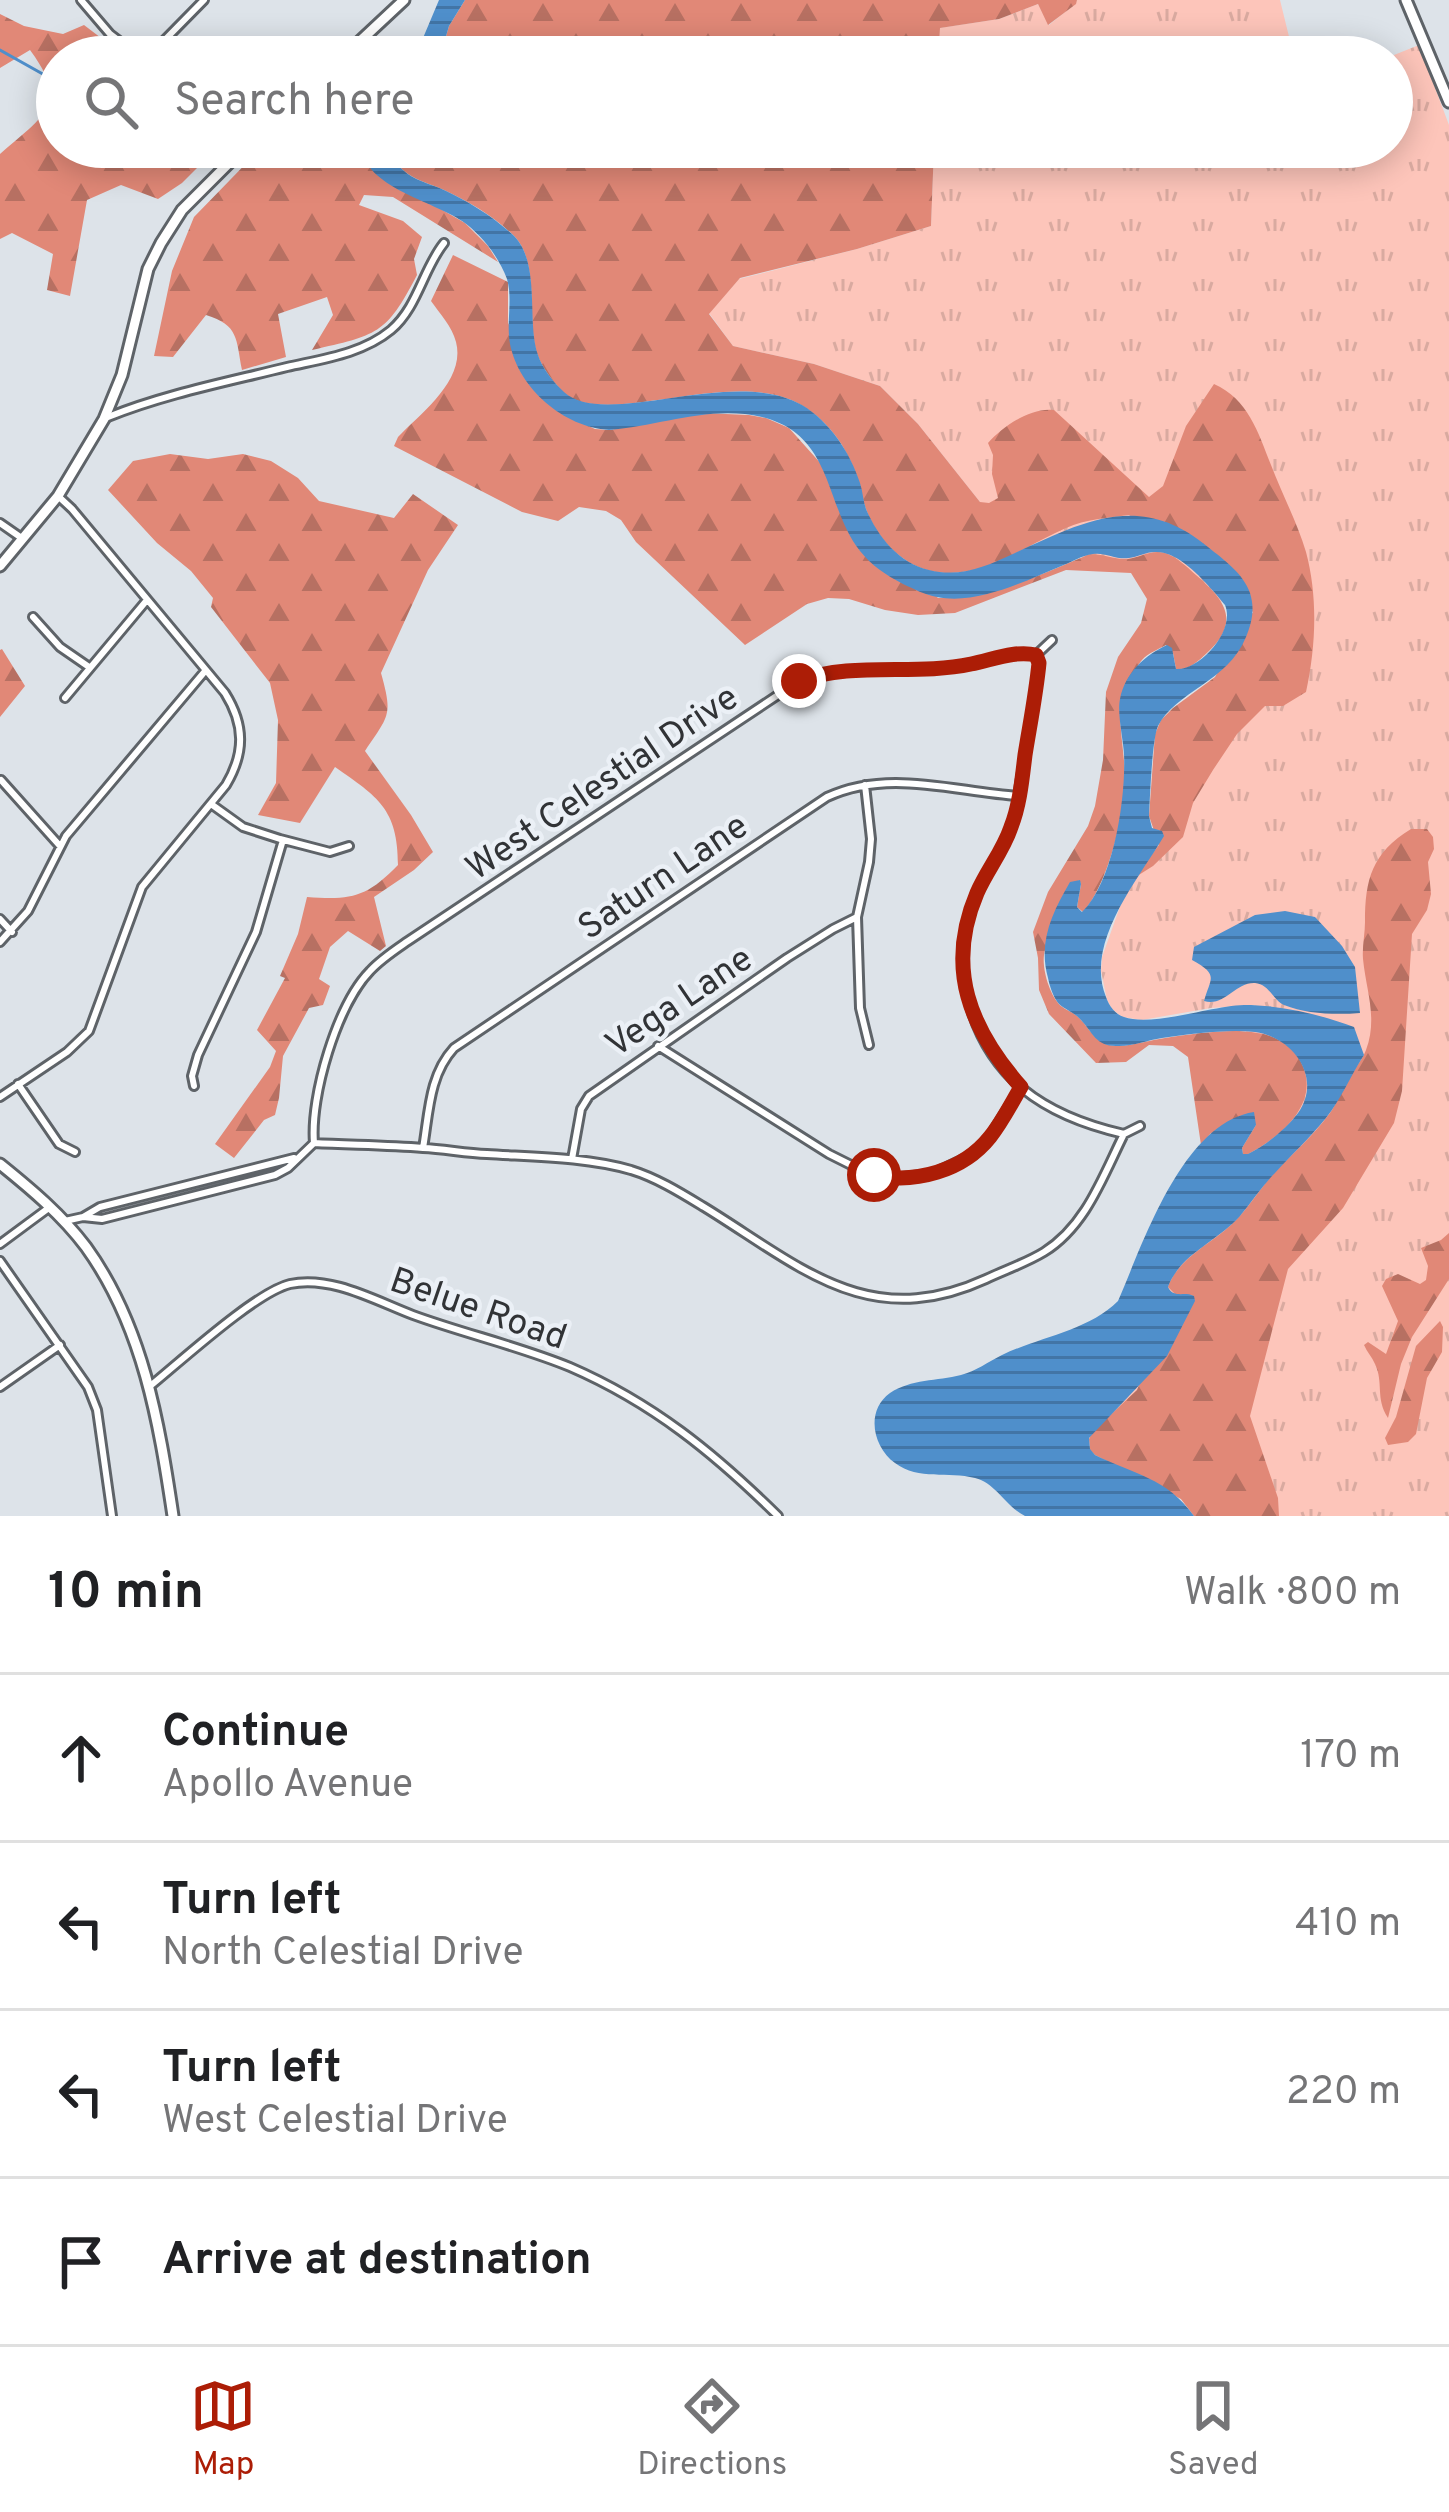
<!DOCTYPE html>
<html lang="en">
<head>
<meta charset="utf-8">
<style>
  body { margin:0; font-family:Overpass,sans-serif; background:#f2f2f2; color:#202124 }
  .stop { position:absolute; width:36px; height:36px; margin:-27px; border:9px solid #ac1d06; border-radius:50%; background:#fff }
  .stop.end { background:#ac1d06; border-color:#fff; box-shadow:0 3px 12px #0008 }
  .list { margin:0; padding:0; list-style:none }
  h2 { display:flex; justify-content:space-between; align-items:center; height:156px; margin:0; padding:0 48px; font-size:51px }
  h2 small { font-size:39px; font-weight:400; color:#757577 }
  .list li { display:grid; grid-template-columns:78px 1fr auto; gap:36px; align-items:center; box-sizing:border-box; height:168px; padding:0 48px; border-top:3px solid #e0e0e0 }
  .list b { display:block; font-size:45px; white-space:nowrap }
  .list p { margin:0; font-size:39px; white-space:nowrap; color:#757577 }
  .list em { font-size:39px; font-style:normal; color:#757577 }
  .icon { flex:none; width:66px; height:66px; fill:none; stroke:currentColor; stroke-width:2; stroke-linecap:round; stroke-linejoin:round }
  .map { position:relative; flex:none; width:1449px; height:1516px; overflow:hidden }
  .search { position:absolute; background:#fff; box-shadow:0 6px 30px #0003; left:36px; right:36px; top:36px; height:132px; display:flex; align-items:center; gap:30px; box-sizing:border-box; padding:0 42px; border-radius:66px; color:#757577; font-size:45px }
  .sheet { height:828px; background:#fff }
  nav { display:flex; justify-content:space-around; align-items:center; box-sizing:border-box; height:168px; border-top:3px solid #e0e0e0; background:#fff; font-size:33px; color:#757577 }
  nav a { display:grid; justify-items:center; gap:6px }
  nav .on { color:#ac1d06 }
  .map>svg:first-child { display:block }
</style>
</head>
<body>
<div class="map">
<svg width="1449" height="1516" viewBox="0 0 1449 1516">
  <defs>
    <pattern id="grass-tufts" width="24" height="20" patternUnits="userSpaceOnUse" patternTransform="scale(3)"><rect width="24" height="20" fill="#fdc5ba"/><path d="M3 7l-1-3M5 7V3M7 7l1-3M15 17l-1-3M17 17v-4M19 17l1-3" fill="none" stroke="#d9aaa0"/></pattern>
    <pattern id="forest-firs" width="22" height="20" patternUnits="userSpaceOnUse" patternTransform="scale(3)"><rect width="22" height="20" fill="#e18877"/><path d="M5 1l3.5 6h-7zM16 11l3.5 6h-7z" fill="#b77062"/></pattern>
    <pattern id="water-rules" width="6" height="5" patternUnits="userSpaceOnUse" patternTransform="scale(3)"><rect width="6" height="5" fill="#4f8fcb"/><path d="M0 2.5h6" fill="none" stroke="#4275a6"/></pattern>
  </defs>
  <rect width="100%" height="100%" fill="#dde3e9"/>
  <path fill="url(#grass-tufts)" d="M1077,0h203l14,57h-356l1,-29 60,-9 39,-15 11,21 26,-21z
    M1419,45l30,80v1391h-255l-13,-17 -79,-40 153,-454 -44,3 -69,12 -20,-3 -10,-8 -5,-9 -6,-29 1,-14 20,-56 131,-289 -215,-70 -58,-40 -62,-78 -38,-38 -66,-22 -81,-18 -24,-33 30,-34 118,-30 74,-23 3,-79h458v-90h-3z"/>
  <path fill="url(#forest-firs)" d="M465,0h612l-1,4 -28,21 -10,-21 -39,15 -59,9 -2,29h-498l9,-31z
    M0,14l24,12 39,8 21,-9 42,32h-69v90h161l-36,36 -24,16 -37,-14 -34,15 -17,96 -23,-6 6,-36 -41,-21 -12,6v-85c42,-37 71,-49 30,-104l-30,18z
    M262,147h100v8l42,37 21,8 40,23 23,23 10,16 -105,-65 -29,-2 -5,10 44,16 19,16 -8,22 3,16c-31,60 -40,60 -105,75l21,-35 -6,-18 -49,17 8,43 -44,13c-6,-31 -3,-45 -36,-55l-33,42 -19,-1 18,-85 22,-54z
    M390,147h544l-3,79 -74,23 -117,29 -31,36 24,32 81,18 66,22 38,38 62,78 9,1 9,-5 -6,-24 1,-19 -5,-12c15,-17 43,-36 66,-33l95,87 14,-11 23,-60 28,-42c34,15 44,48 57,81 11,29 26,57 35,87 12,45 10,94 0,140l-23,14h-18l-28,28 -24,36 -20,33 -10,34 -30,29 -19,12 25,-33 -10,-29 6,-82 6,-14 12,-12 42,-31 38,-65 -124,-97c-21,3 -43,4 -63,13 -42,18 -86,54 -135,43 -32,-7 -58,-37 -67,-68 -4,-15 -7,-29 -14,-43 -10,-22 -26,-41 -47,-54 -68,-42 -197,24 -239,-13 -9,-9 -22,-25 -26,-37 -13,-34 4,-95 -26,-122 -19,-18 -44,-33 -68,-44 -13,-6 -30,-10 -41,-20 -7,-6 -10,-14 -13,-23z
    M453,255l55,27v41l49,88 38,18 14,1 94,-17 46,2 17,3 23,10 34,38 11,25 104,107c54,1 103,-24 152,-44 13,0 26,6 38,5 13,-2 23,-10 37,-6 12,4 21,13 31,22 29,25 45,46 12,77 -11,10 -18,18 -32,17l-3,-16 -7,-8c-7,4 -18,8 -24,15 -6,6 -22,43 -22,51 0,26 6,51 5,76 -2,35 -19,100 -42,125l-6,-5 4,-23 -2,-4c-8,17 -33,59 -35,75 -2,15 6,41 17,51 5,4 11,6 16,10 14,12 18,31 43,30 15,-1 30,-6 45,-8 29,-4 64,-10 92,-5 18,2 36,13 44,29 21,40 -20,75 -53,92h-5l-1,-6 14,-23 -45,8 -10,12 -13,-88 -15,-11 -24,-1 -23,17 -30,1 -47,-49 -10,-24 -1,-32 -5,-26 15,-40 40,-66 7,-20 8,-46 3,-68 12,-35 23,-34 6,-24 -16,-26 -65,-3 -111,43 -37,2 -33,-5 -36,-11 -21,-1 -21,6 -62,41 -109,-103 -15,-22 -15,-9 -27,-4 -21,14 -36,-9 -128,-66 4,-9c23,-24 68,-57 58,-95 -4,-16 -16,-28 -25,-41z
    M170,454l38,5 35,-5 28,7 27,17 21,23 75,17 19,-24 45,31 -30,45 -47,103c12,43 8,42 -16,78l46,64 22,37 -19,18 -40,27 12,49 -6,5 -32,-20 -18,16 -11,32 11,7 -7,19 -14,3 -26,48 -4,42 -4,17 -11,5 -30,38 -19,-14 55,-77 6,-16 -19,-21 28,-52 -5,-2 18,-42 9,-37c44,3 59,1 91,-32 0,-56 -20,-68 -63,-98l-35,56 -42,-8 18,-32 2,-63 -8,-37 -59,-76 2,-9 -22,-27 -34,-28 -49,-53 25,-29z
    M2,649l23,37 -25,31v-67z
    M1411,829h16l6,8 1,12 -6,13 3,32 -4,16 -15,24 -10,157 -8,32 -51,85 -55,61 -38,147 28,82 1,18h-85l-13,-17 -86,-44 -5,-5 -1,-11 3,-7 45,-42 39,-95 -8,-8c11,-30 42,-42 64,-63 16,-15 27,-34 41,-50 19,-20 40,-38 57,-61 7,-10 11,-21 17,-32 6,-11 15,-20 19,-31 12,-32 0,-60 -3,-91 -1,-12 2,-25 2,-37 0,-43 7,-69 46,-93z
    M1449,1233v46l-37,58 -11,27 -13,54c-13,-20 -4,-35 -13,-54 -3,-7 -8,-12 -11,-19l4,-3 18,12 12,-33 -16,-35 4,-7 12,-5 22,10 6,-4 2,-14 -7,-18 20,-8z
    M1440,1321l3,6 -1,25 -15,26 -11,56 -8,8 -20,3 -3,-7 11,-21 20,-71z"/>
  <path fill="url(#water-rules)" d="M439,0h26l-16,26 -9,31h-25z
    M362,147h28c3,9 6,17 13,23 10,10 28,14 41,20 24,11 48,26 68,44 30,27 14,87 26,121 4,13 16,28 26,37 41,38 169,-27 238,13 28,17 48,47 58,78 3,9 3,18 6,26 12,28 33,54 63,61 32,8 58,-4 86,-17 69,-32 126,-62 193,-6 16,13 35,26 42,46 5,16 2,29 -4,44 -18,45 -70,54 -88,89 -6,13 -8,72 -9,90l3,12 10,3 2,5c-26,44 -80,107 -58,161 3,9 9,17 18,20 28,10 87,-11 120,-12 37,0 75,9 110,22l10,28c-13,20 -23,44 -38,63 -16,20 -34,36 -51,55 -13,13 -23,29 -35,43 -23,26 -60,38 -72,71 6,12 16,4 26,9l1,5 -28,55 -78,82 1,11 5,6c39,19 72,23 99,61h-169c-20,-10 -29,-33 -50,-38 -27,-7 -56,3 -80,-15 -22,-16 -30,-52 -5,-70 21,-14 47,-12 71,-18 15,-4 27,-13 41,-20 37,-18 86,-24 116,-54 25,-57 64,-178 136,-189l2,13 -14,23 1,6h5c18,-9 38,-25 50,-41 25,-35 -5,-76 -43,-81 -28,-3 -64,2 -93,6 -15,2 -30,9 -46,8 -20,0 -23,-13 -35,-26 -6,-7 -15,-10 -22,-16 -6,-7 -9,-17 -11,-26 -10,-36 4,-65 22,-96l10,-2 1,4 -4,23 5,5c32,-31 44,-115 42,-158 -1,-16 -7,-41 -4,-55 5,-26 25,-44 47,-54l5,3 4,21c23,2 60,-38 49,-64 -1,-1 -10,-12 -11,-13 -14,-16 -37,-41 -59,-40 -9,0 -18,5 -26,6 -13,2 -24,-6 -36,-4 -11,1 -23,9 -34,13 -36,15 -82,38 -122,30 -12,-2 -23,-8 -34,-13 -17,-9 -31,-18 -43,-33 -36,-46 -26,-116 -98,-134 -53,-12 -101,9 -153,13 -45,-3 -90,-41 -99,-86 -4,-22 3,-44 -3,-65 -8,-22 -26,-45 -45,-58 -29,-20 -98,-34 -100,-74z
    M1285,911l30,6 27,29 13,21 5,46c-25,2 -53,1 -76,-8 -10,-4 -15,-21 -29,-22 -20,-1 -30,24 -51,18 7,-24 15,-26 -12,-41l2,-13 61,-32z"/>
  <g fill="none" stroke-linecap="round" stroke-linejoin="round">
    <path stroke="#4f8fcb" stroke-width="3" d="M0,50l57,32
      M299,147c26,14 34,22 63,8"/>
    <g stroke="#5e6368" stroke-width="12">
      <path id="street" d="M81,0l29,34 30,23
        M148,57l56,-57
        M108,417c57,-23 119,-35 179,-50 35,-8 75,-13 104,-37 27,-23 32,-61 53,-87
        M0,523l23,16
        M33,617l27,30 29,20
        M1036,655l3,12 -25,154c-11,32 -34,58 -44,91 -18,63 2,134 53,177 28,23 66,37 101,45l16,-8
        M65,698l82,-98
        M1,780l59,66
        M865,785l6,54 -2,23 -12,55 3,91 9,37
        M211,804l32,23 37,12 50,13 19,-6
        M0,919l12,13
        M0,942l28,-31 38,-75 140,-166
        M658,1046l171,108 36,18 29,6 38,-4 38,-18 19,-18 32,-51
        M18,1084l41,60 16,8
        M194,1086l-2,-10 6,-21 58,-123 27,-92
        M0,1097l67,-45 22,-21 53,-144 84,-102c19,-32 19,-60 -1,-92l-153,-184 -14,-13
        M314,1143c-4,-47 23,-138 56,-172 11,-12 25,-21 38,-30l391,-260c54,-20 116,-6 172,-17 20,-4 44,-14 65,-9l16,-15
        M314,1143c36,2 73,2 109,5 21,1 42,5 64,6 47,3 98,3 144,16 26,8 50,23 73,37 96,59 164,126 282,72 19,-9 40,-16 58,-27 42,-26 59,-76 80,-118
        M423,1148c6,-35 6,-73 31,-100l373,-251c62,-29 128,-5 192,-1
        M572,1159l9,-50 8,-13 198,-138 46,-29 24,-12
        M83,1217l19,2 173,-44 13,-7 26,-25
        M65,1221l18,-4 17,-10 194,-49
        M0,1244l50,-37
        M0,1261l88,126 9,23 15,106
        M0,1387l60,-42
        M149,1387c31,-25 107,-95 141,-103 41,-9 86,17 123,31 52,19 106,31 157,52 83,36 144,86 208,149"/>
    </g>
    <g stroke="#5e6368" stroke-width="15">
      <path id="secondary" d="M1406,0l43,102
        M343,57l61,-57
        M0,566l58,-70 46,-77 18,-44 26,-106 13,-26 21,-33 63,-63
        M0,1164c31,25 62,51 86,83 57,79 73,175 87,269"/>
    </g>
    <use href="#street" stroke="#fff" stroke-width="6"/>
    <use href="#secondary" stroke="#fff" stroke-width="9"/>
  </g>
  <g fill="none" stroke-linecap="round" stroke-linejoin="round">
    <path stroke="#ac1d06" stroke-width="15" d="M799,681c54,-20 116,-5 172,-17 21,-4 44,-14 65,-9l3,8c-3,31 -9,61 -14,92 -3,24 -5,49 -14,72 -8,24 -24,43 -34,66 -32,75 -7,136 44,194 -10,17 -19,35 -31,50 -27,34 -75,47 -116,38"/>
  </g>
  <g text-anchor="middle" stroke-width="9" stroke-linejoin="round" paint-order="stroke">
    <g font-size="36" fill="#313336" stroke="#ebf0f6">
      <text transform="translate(601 781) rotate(-34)" y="13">West Celestial Drive</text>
      <text transform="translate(662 875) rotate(-34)" y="13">Saturn Lane</text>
      <text transform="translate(678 1000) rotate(-34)" y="13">Vega Lane</text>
      <text transform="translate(479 1307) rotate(19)" y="13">Belue Road</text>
    </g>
  </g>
</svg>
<div class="stop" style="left:874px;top:1175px"></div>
<div class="stop end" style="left:799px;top:681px"></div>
<div class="search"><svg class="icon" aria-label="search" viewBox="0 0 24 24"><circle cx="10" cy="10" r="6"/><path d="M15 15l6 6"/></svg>Search here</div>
</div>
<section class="sheet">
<h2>10 min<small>Walk · 800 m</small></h2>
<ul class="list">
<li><svg class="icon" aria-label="ahead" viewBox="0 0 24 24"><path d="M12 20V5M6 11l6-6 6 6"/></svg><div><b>Continue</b><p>Apollo Avenue</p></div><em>170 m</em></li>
<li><svg class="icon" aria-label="left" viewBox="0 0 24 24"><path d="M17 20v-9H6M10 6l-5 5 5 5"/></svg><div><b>Turn left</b><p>North Celestial Drive</p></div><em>410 m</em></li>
<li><svg class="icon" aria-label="left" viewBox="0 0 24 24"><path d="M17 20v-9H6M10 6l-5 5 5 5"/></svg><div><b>Turn left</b><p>West Celestial Drive</p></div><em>220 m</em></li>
<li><svg class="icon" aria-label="arrive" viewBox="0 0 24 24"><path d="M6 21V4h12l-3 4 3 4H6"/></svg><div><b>Arrive at destination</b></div></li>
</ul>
</section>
<nav>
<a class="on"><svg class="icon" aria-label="map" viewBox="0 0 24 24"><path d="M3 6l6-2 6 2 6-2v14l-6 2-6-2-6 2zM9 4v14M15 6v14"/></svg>Map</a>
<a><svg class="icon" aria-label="directions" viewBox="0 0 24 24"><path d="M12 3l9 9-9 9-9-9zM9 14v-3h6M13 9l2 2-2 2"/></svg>Directions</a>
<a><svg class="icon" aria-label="saved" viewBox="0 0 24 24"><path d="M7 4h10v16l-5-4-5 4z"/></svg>Saved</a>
</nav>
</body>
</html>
